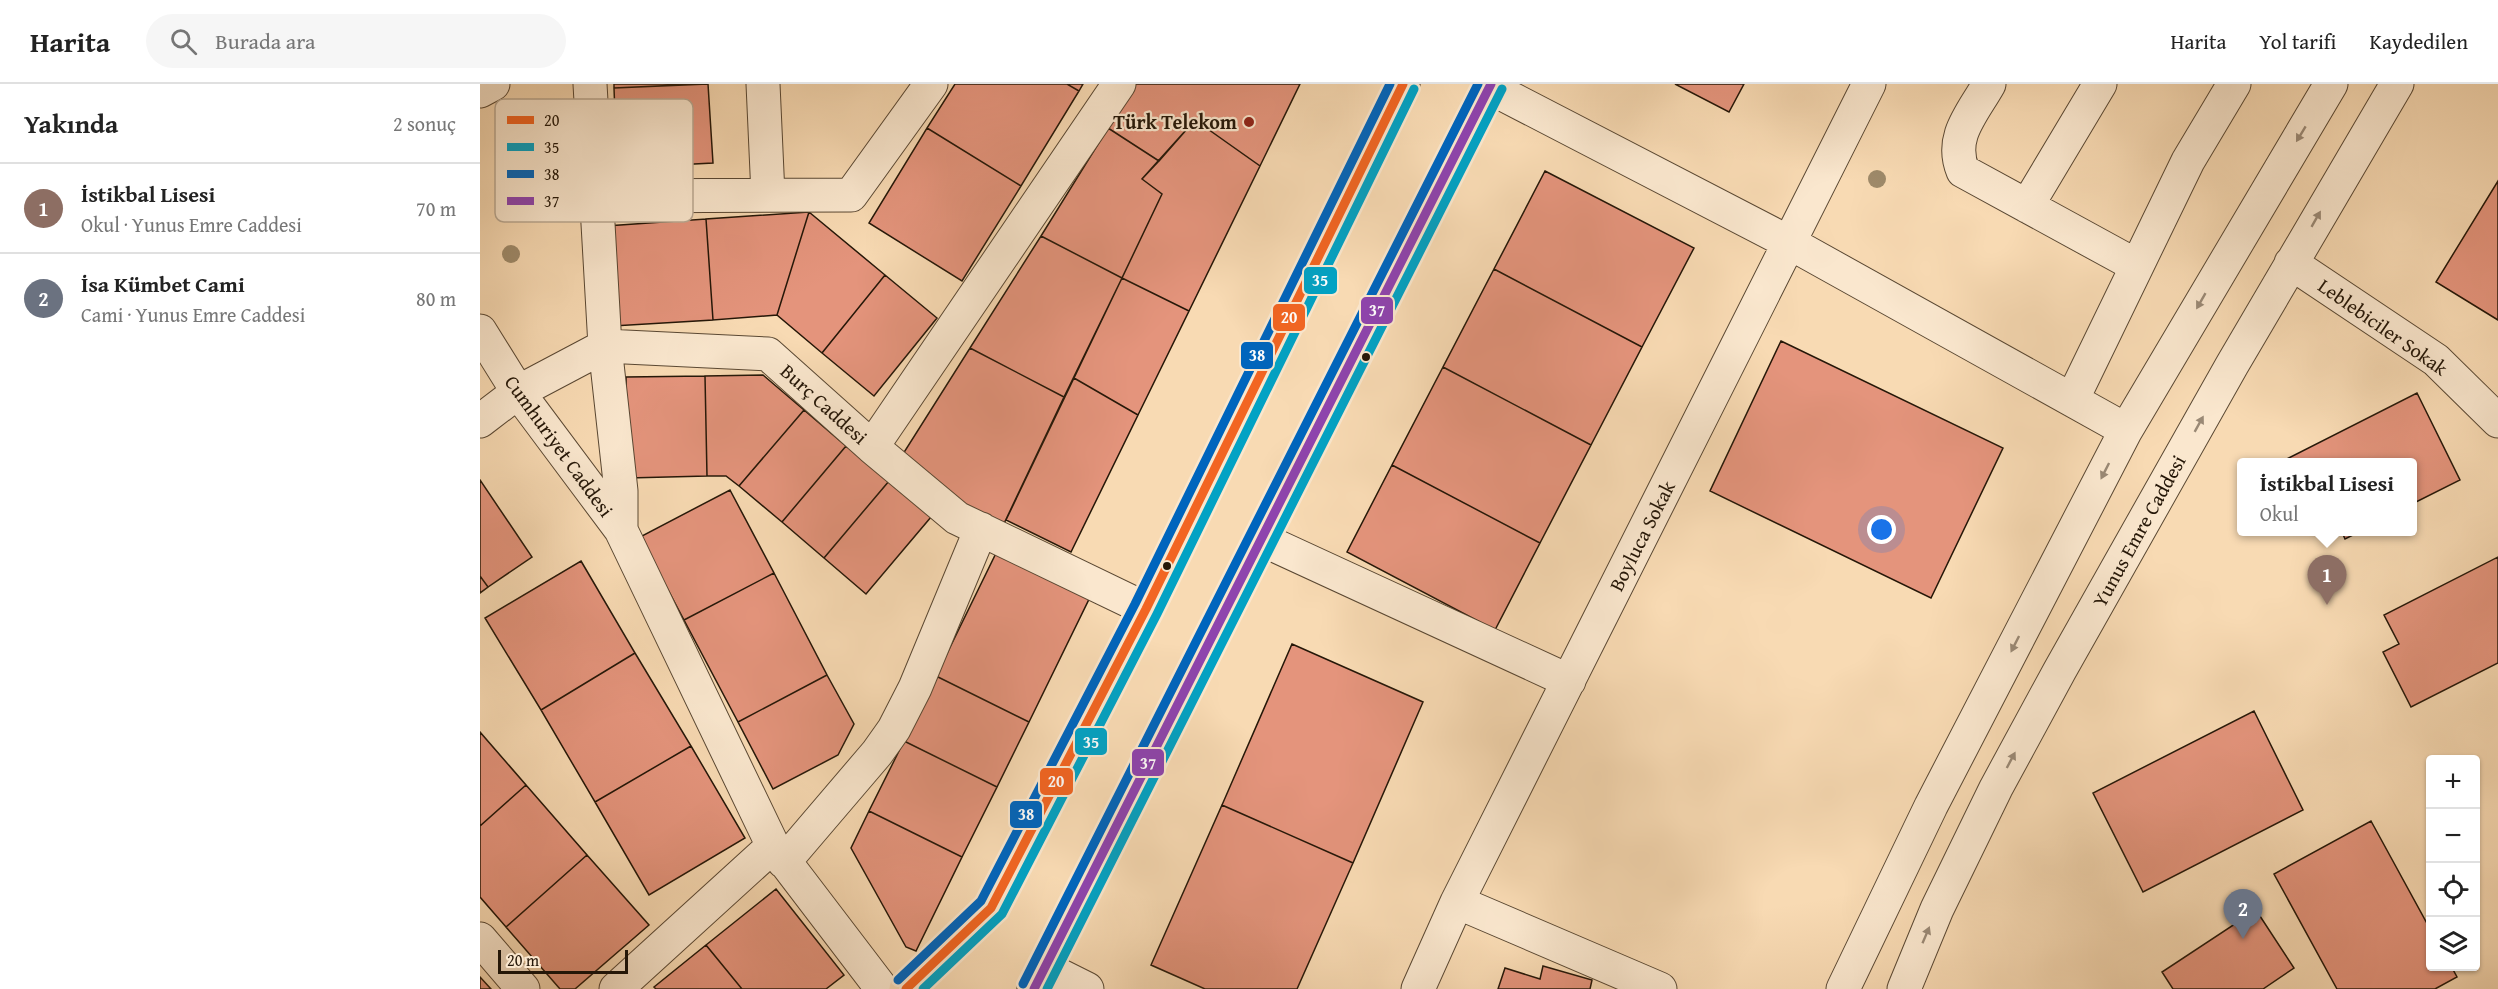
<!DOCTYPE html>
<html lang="tr">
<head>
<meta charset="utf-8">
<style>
  body { margin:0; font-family:"Gentium Book Plus",serif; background:#f6f6f6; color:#222 }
  .controls { position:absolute; right:18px; bottom:18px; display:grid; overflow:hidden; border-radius:6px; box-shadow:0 2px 4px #0004 }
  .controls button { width:54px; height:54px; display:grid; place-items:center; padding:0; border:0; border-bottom:2px solid #e0e0e0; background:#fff; color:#222; font:30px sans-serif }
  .scale { position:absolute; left:18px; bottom:15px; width:130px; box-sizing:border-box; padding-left:6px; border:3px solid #251708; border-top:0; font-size:16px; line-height:21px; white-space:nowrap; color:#251708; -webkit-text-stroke:4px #fae7ce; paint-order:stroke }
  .you { position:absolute; left:1402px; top:446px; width:21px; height:21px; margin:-15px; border:4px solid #fff; border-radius:50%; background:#1a73e8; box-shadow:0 0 0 9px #1a73e833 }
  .badge { display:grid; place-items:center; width:39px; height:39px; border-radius:50%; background:#8f2418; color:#fff; font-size:20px; font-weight:700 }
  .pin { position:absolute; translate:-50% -50px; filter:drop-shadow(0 2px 3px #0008) }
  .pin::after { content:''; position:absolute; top:32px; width:21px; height:18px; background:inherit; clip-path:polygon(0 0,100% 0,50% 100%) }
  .popup { position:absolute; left:1757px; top:374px; width:180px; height:78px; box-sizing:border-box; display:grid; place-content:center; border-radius:6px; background:#fff; filter:drop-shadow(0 2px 4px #0005); font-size:20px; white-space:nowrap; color:#767676 }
  .popup b { font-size:22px; color:#222 }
  .popup::after { content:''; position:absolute; left:50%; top:100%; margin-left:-12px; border:12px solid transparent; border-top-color:#fff }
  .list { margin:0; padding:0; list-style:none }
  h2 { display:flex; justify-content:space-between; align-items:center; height:78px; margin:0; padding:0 24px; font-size:26px }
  h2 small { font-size:20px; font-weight:400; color:#767676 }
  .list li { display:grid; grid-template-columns:39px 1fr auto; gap:18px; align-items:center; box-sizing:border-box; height:90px; padding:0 24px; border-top:2px solid #e0e0e0 }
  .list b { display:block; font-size:22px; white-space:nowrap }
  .list p { margin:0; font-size:20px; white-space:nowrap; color:#767676 }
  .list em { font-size:20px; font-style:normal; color:#767676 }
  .icon { flex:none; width:33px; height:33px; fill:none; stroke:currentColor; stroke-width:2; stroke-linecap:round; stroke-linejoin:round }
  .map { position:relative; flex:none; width:2018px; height:905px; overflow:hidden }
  header { display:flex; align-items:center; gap:36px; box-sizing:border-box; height:84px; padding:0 30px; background:#fff; border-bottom:2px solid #e0e0e0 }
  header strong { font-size:28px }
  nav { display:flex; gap:33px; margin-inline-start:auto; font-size:21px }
  .search { width:420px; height:54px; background:#f6f6f6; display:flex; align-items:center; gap:15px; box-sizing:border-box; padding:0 21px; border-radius:33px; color:#767676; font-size:22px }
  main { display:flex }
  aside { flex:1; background:#fff }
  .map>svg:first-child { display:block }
</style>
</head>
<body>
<header>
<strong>Harita</strong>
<div class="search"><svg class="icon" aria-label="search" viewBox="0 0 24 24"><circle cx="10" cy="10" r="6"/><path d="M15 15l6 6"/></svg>Burada ara</div>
<nav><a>Harita</a><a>Yol tarifi</a><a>Kaydedilen</a></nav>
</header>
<main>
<aside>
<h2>Yakında<small>2 sonuç</small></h2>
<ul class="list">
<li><span class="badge" style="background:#8d6e63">1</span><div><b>İstikbal Lisesi</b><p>Okul · Yunus Emre Caddesi</p></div><em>70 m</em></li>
<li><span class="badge" style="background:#6b7280">2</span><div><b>İsa Kümbet Cami</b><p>Cami · Yunus Emre Caddesi</p></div><em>80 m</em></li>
</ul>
</aside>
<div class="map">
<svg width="2018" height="905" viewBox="0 0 2018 905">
  <rect width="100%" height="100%" fill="#f8dab3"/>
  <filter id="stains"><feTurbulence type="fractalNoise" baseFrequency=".00333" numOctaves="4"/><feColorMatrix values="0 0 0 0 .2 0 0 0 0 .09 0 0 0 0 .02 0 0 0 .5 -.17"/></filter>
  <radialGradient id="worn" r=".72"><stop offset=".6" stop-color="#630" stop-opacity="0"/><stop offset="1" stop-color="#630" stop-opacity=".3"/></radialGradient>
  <path fill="#e4947c" stroke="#251708" stroke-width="1.5" d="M134,0h86l-86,4z
    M228,0l5,79 -96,5 -3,-80z
    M475,0h112l12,7 -58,95 -94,-58z
    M587,0h16l-4,7z
    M656,0h164l-40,82 -65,-46 -36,41 -51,-33z
    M1195,0h69l-15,28z
    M715,36l65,46 -71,145 -67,-33 40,-84 -20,-15z
    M447,44l94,58 -59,95 -93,-58z
    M628,44l51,33 -17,18 20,15 -40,84 -81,-42z
    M1065,87l149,77 -52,99 -148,-78z
    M2018,97v139l-62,-38z
    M329,128l76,63 -63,78 -45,-38z
    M329,128l-32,103 -64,5 -7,-101z
    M226,135l7,101 -100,6 -7,-100z
    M561,152l81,42 -58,119 -94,-49z
    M1014,185l148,78 -51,98 -148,-78z
    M405,191l52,43 -63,78 -52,-43z
    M642,194l67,33 -51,104 -64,-37z
    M1301,257l222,107 -72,150 -221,-107z
    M490,264l94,49 -64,135 -104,-67z
    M963,283l148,78 -51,98 -148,-78z
    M283,291l41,35 -65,76 -13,-10h-19l-2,-100z
    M225,292l2,100 -79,2 -2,-101z
    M594,294l64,37 -67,137 -65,-32z
    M1937,309l43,87 -48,24v-42h-131z
    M324,326l42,36 -64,76 -43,-36z
    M366,362l43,35 -65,77 -42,-36z
    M912,381l148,78 -45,87 -148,-78z
    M0,396l52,77 -44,30 -8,-11z
    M409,397l42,36 -65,77 -42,-36z
    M250,406l44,83 -90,47 -44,-83z
    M1862,448h17l-14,7z
    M521,459l93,46 -65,133 -93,-46z
    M2018,473v106l-87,44 -28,-55 16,-8 -15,-29z
    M101,477l54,92 -94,57 -56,-92z
    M294,489l53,102 -89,47 -54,-102z
    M0,492l8,11 -8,6z
    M812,560l131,58 -70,161 -131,-58z
    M155,569l56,93 -96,56 -54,-92z
    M347,591l27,49 -16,31 -65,34 -35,-67z
    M456,592l93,46 -32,65 -93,-46z
    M1774,627l49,99 -160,82 -50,-99z
    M0,648l46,53 -46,41z
    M424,657l93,46 -35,70 -93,-46z
    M211,662l54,92 -96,57 -54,-93z
    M46,701l61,70 -81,72 -26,-30v-71z
    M742,721l131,58 -56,126h-92l-54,-24z
    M389,727l93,46 -46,94 -10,-4 -55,-99z
    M1891,737l59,108v37h21l6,11 -22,12h-98l-63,-115z
    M107,771l62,70 -74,64h-15l-54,-62z
    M296,805l68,86 -18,14h-84l-36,-44z
    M1776,826l38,58 -31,21h-90l-11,-17z
    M226,861l36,44h-86l-2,-2z
    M1063,882l49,14 -2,9h-92l7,-21 35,11z
    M0,893l11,12h-11z"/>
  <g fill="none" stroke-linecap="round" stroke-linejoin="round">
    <g stroke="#5a4833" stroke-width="35">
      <path id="minor" d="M110,0l15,262 16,145v39l152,316 109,143
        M283,0l5,111
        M1509,0c-17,30 -40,53 -26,87l174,95
        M1009,3l301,156 336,187
        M0,7l13,-7
        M116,112l255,-1 80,-111
        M1547,122l73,-122
        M1811,179l145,97 62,61
        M0,247l38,61 103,138
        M1592,316l116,-239 46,-77
        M0,337l38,-29 87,-46 163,8 104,93 85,71 189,91
        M392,363l247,-363
        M781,455l308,142
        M304,778l93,-109 17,-24 21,-41 66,-159
        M977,818l203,87
        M0,855l43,50
        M565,884l42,21
        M136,905l157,-143
        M938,905l39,-87 412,-818
        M1363,905l88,-183 195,-376 205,-346
        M1424,905l33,-80 59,-121 64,-118 172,-305 165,-281"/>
    </g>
    <g stroke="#251708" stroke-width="35">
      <path id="major" d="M426,905l85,-81 155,-299 257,-525
        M554,905l457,-905"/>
    </g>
    <use href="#minor" stroke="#fae7ce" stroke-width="33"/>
    <use href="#major" stroke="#f8dab3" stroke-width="33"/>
    <g stroke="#fae7ce" stroke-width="14">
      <path id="bus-1" d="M426,905l85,-81 155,-299 257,-525"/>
    </g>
    <g stroke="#fae7ce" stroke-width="14">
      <path id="bus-2" d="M443,905l79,-75 155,-300 257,-525
        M567,905l455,-900"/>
    </g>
    <g stroke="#fae7ce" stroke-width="14">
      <path id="bus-3" d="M418,896l83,-79 154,-297 255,-520
        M543,900l455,-900"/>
    </g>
    <g stroke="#fae7ce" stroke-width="14">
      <path id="bus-4" d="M554,905l457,-905"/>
    </g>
    <use href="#bus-1" stroke="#f26522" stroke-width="9"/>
    <use href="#bus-2" stroke="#02a2c4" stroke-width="9"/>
    <use href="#bus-3" stroke="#0065bd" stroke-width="9"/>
    <use href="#bus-4" stroke="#8e44ad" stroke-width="9"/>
  </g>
  <g fill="#9e8a6a">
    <circle cx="1397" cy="95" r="9"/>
    <circle cx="31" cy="170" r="9"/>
  </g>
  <defs><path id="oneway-solid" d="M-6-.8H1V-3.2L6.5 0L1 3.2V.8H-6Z" transform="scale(1.5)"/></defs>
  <g fill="#9a8975">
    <use href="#oneway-solid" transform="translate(1821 50) rotate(121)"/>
    <use href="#oneway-solid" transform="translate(1836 135) rotate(-60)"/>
    <use href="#oneway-solid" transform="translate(1721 217) rotate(120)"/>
    <use href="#oneway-solid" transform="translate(1719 340) rotate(-61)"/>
    <use href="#oneway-solid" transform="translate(1625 387) rotate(117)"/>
    <use href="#oneway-solid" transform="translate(1535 560) rotate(117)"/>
    <use href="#oneway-solid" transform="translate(1531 676) rotate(-62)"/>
    <use href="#oneway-solid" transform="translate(1446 851) rotate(-67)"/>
  </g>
  <circle fill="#8f2418" stroke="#fae7ce" stroke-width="2" cx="769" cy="38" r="6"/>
  <g fill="#251708" stroke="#fae7ce" stroke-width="2">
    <circle cx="886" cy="273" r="5"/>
    <circle cx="687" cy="482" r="5"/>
  </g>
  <g text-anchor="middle" stroke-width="4.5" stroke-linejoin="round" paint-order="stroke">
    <g font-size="20" font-weight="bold" fill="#251708" stroke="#fae7ce" text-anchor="end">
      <text x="757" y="45">Türk Telekom</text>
    </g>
    <g font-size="20" fill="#251708" stroke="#fae7ce">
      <text transform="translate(1903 243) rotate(35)" y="7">Leblebiciler Sokak</text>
      <text transform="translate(344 320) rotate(42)" y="7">Burç Caddesi</text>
      <text transform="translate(79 362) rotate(54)" y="7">Cumhuriyet Caddesi</text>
      <text transform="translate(1659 447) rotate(-61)" y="7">Yunus Emre Caddesi</text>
      <text transform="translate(1162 452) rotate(-63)" y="7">Boyluca Sokak</text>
    </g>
  </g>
  <rect x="15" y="15" width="198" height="123" rx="9" fill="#fae7ce" stroke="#baa993" stroke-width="1.5"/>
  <rect x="27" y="32" width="27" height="8" fill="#f26522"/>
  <rect x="27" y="59" width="27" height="8" fill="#02a2c4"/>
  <rect x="27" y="86" width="27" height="8" fill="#0065bd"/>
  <rect x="27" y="113" width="27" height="8" fill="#8e44ad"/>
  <g font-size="16" fill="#251708">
    <text x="64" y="42">20</text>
    <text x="64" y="69">35</text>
    <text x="64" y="96">38</text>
    <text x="64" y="123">37</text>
  </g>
  <g stroke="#fae7ce" stroke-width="2">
    <rect x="823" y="182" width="35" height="29" rx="6" fill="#02a2c4"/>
    <rect x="880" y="212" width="34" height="29" rx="6" fill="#8e44ad"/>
    <rect x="792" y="219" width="34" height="29" rx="6" fill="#f26522"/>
    <rect x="760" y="257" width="34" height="29" rx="6" fill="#0065bd"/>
    <rect x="594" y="643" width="34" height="29" rx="6" fill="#02a2c4"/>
    <rect x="651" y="664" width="34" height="29" rx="6" fill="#8e44ad"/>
    <rect x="559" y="683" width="35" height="29" rx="6" fill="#f26522"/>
    <rect x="529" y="716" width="34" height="29" rx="6" fill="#0065bd"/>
  </g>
  <g font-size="16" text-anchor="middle" font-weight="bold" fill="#fff">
    <text x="840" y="202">35</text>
    <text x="897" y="232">37</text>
    <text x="809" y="239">20</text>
    <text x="777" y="277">38</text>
    <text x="611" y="664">35</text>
    <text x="668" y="685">37</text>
    <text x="576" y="703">20</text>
    <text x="546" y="736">38</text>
  </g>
  <rect width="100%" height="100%" filter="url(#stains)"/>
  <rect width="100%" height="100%" fill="url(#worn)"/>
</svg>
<div class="controls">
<button>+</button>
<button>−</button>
<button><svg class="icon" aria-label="locate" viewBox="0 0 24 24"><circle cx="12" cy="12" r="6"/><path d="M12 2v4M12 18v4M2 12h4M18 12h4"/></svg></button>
<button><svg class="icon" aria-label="layers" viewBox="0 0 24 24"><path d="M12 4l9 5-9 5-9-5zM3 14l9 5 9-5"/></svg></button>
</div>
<div class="scale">20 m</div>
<div class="you"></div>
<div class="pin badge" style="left:1847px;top:521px;background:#8d6e63">1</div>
<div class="popup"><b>İstikbal Lisesi</b>Okul</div>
<div class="pin badge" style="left:1763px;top:855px;background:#6b7280">2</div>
</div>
</main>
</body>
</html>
